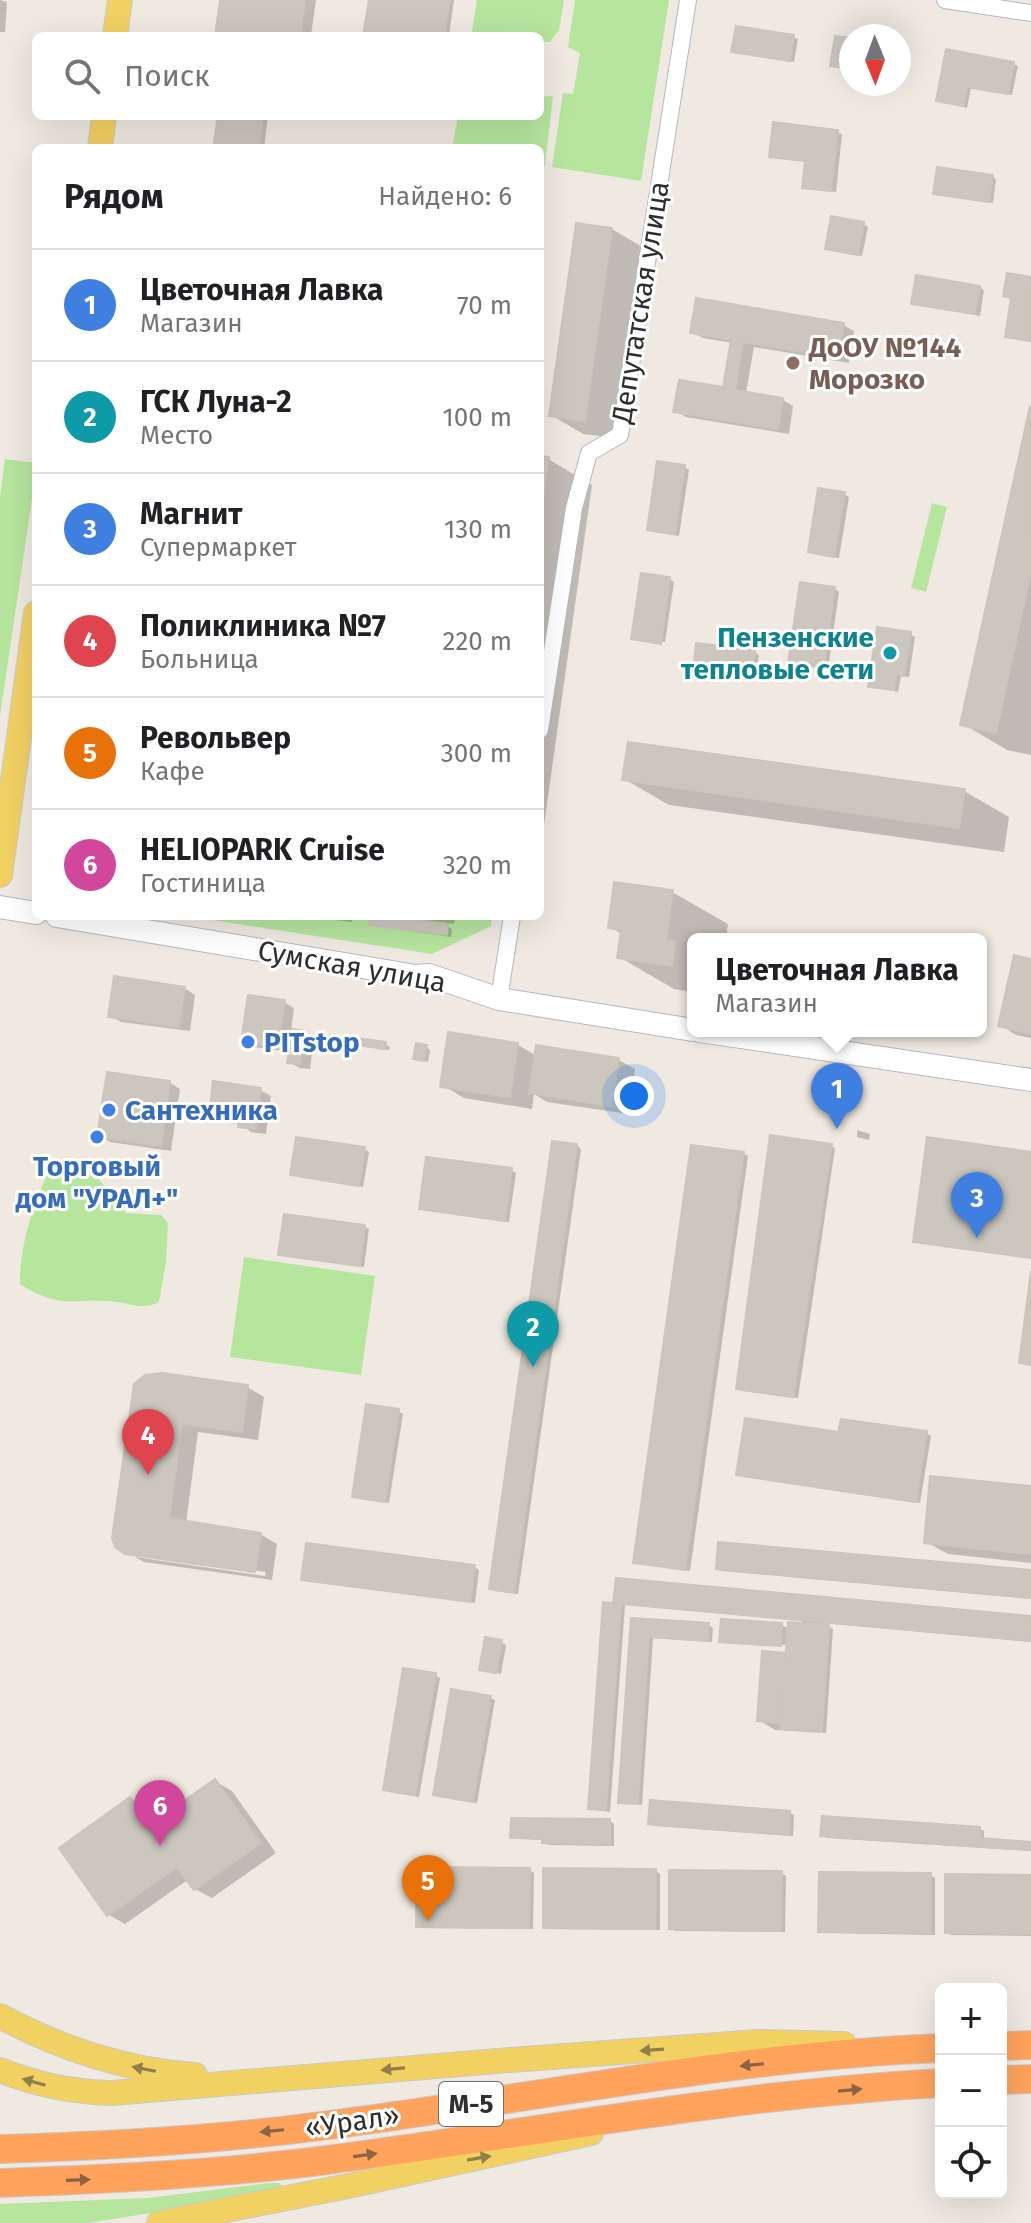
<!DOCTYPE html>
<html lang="ru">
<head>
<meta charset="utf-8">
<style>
  body { margin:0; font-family:"Fira Sans",sans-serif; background:#f2f2f2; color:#202124 }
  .controls { position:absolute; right:24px; bottom:24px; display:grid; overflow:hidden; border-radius:12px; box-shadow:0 8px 32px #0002 }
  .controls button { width:72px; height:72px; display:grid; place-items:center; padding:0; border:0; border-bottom:2px solid #e0e0e0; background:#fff; color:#202124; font:40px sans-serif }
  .compass { position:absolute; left:839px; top:24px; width:72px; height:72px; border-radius:50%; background:#fff; box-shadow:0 8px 32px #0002; rotate:179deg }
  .you { position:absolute; left:634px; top:1096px; width:28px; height:28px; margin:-20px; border:6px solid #fff; border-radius:50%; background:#1a73e8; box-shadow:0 0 0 12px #1a73e833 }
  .badge { display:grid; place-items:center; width:52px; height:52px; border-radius:50%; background:#4264fb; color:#fff; font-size:26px; font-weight:700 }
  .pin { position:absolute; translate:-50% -66px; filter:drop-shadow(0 2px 4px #0008) }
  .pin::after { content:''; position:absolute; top:42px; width:28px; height:24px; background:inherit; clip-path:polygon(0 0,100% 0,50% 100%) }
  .popup { position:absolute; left:687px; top:933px; width:300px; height:104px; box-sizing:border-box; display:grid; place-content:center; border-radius:12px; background:#fff; filter:drop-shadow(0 2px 6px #0005); font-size:26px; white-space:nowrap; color:#757577 }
  .popup b { font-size:30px; color:#202124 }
  .popup::after { content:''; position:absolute; left:50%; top:100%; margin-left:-16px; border:16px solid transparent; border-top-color:#fff }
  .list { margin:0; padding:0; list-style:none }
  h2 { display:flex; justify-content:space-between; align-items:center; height:104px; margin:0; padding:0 32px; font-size:34px }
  h2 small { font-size:26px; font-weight:400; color:#757577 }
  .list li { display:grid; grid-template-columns:52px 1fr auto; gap:24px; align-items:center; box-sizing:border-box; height:112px; padding:0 32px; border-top:2px solid #e0e0e0 }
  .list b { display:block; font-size:30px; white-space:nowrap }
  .list p { margin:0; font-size:26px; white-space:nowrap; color:#757577 }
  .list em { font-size:26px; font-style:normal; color:#757577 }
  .icon { flex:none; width:44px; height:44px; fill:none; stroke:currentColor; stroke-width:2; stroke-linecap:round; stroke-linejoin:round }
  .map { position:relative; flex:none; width:1031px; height:2223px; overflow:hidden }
  .search { position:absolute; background:#fff; box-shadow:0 8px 32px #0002; left:32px; top:32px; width:512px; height:88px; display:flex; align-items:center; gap:20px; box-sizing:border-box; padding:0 28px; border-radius:12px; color:#757577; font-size:30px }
  .panel { position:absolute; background:#fff; box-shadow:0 8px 32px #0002; left:32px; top:144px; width:512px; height:776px; border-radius:12px }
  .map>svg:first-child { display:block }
</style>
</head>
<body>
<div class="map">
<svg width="1031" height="2223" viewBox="0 0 1031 2223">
  <rect width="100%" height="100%" fill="#efe9e1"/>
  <path fill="#b6e59e" d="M477,0h87l-5,30 -9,12h-10v-6h-69z
    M575,0h94l-28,181 -89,-14 11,-74 10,1 7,-41 -12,-6z
    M553,96l-8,70h-5v-18h-88l6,-32h82v-19z
    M5,459l31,4v9l-36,244v-219z
    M932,503l15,4 -21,85 -15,-4z
    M187,916h305l-1,10 -59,28z
    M67,1172l30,5 29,36 35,2 7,8 -2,39 -7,40c-17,8 -26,2 -42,0 -43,-5 -55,9 -97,-18 -1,-34 13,-81 28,-111z
    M244,1257l131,19 -14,99 -131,-18z
    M270,2183h9l4,4 -76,17 -119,19h-88v-19l147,-6z"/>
  <path fill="#0003" d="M0,0l7,2 -2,30h-5z
    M222,0h94l-5,36h-94z
    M371,0h83l-5,36h-84z
    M793,37l5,2 -4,23 -60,-11z
    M1013,64l5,2 -6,29 -41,-7 -4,20 -29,-8z
    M220,116h48l-4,32h-49z
    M774,124l68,10 -6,58 -32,-5 3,-25 -36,-6z
    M992,177l4,2 -3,24 -58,-10z
    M863,224l5,3 -6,29 -30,-6z
    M612,229l32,19 -27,190 -34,-4 -32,-19z
    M1009,275l22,4v63l-24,-6 6,-37 -8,-4z
    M979,287l5,3 -4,26 -66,-13z
    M843,325l11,6 -5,32 -95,-16 -8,46 37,7 10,6 -4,28 -103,-17 -10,-6 49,-21 8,-47 -30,-5 -11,-6z
    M1031,412v343l-24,-5 -44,-26z
    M540,458l8,1 44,26 -52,368z
    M684,467l5,3 -10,66 -25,-4 -5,-3z
    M844,494l5,3 -10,61 -25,-4 -4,-3z
    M669,579l5,3 -9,60 -29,-4z
    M835,589l4,3 -11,77 -33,-5 -5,-2z
    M910,634l5,3 -6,40 -8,-1 -3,16 -28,-6z
    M754,652l5,3 -3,24 -61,-10z
    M624,779l340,12 45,26 -5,35 -335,-47z
    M672,892l56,32 -2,15h-33v53l-19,-3 -55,-32 3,-23 -12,-7z
    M304,916h48l1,1 -1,5z
    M372,916h83l-1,8 -14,-2 12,7 -1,8 -75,-11 -5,-3z
    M1031,961v77l-15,-3 -16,-10z
    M184,988l11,7 -5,36 -69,-9 -11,-6z
    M284,1002l10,6 -3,23 13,2 10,6 -4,30 -10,-1 -11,-6 2,-10 -37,-5 -10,-7z
    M345,1042l40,2 5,3 -1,3z
    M518,1045l19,11 82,4 16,9 -7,45 -81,-12 -13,-8 -2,15 -68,-11 -22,-13z
    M426,1047l4,3 -2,12 -13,-4z
    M108,1074l62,9 10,6 -9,62 -61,-9 -11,-6z
    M260,1090l11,6 -5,38 -15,-2 -11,-8 -19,-2 -10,-7z
    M857,1130l13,4 -1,6 -12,-3z
    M577,1146l4,3 -63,445 -23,-3 -4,-3z
    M831,1146l4,2 -37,250 -55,-7 -5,-3z
    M364,1149l5,3 -6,35 -71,-13z
    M1031,1153v105l-116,-17z
    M743,1154l5,2 -58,415 -51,-7 -4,-2z
    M511,1170l5,3 -7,49 -88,-14z
    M364,1227l5,2 -5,38 -84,-13z
    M136,1385l111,2 17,10 -6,43 -60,-8 -12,91 74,11 17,10 -5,36 -128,-18 -9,-5 130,19 1,-4 -136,-19z
    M398,1411l5,3 -14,89 -30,-5 -5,-2z
    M926,1433l5,3 -11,67 -181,-29 101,-40z
    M1031,1488v75l-83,-9 -22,-12z
    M474,1567l5,3 -4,33 -172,-24z
    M718,1568l313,4v27l-309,-28z
    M617,1580l414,38v24l-209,-19 11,6 -7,104 -51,-3 -16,-10 5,-67 23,1 4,-9 -67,-2 -2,-2 1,-20 59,4 7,4v-5l13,1v-4l-177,-16 -15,207 -15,-2 -5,-2 15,-204 10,1z
    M632,1620l77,5 4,3 -1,14 -59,-4 -11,167 -22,-3z
    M501,1642l5,3 -5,29 -19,-5z
    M435,1675l5,3 -21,119 -30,-5 -4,-3z
    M490,1698l5,2 -18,103 -37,-6 -5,-3z
    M215,1781l17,10 44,62 -64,45 -17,-9 -6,-10 -64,45 -16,-9 21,-115 16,9 10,14z
    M790,1813l4,2 -1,21 -138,-10 -5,-3z
    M610,1821l4,3v22l-66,-1 -4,-5 -27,-1 -5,-2z
    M980,1829l4,2v10l47,3v7l-204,-13 -5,-3z
    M529,1870l5,3 -1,56 -110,-1 -5,-2z
    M656,1871l4,3v56l-111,-1 -4,-3z
    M781,1873l5,3 -1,56 -110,-1 -4,-3z
    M931,1875l4,3v57l-110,-2 -5,-2z
    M1031,1877v59l-80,-1 -4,-3z"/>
  <path fill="#cbc7bf" stroke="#cbc5ba" stroke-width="2" d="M220,0h85l-5,36h-85z
    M369,0h81l-6,36h-81z
    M736,26l58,9 -4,26 -59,-9z
    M835,36l16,2v31l-21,-3z
    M946,49l68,13 -6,32 -41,-7 -4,19 -27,-5z
    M218,116h45l-4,32h-46z
    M773,122l65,8 -7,61 -29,-3 3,-27 -36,-4z
    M937,167l56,8 -4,27 -56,-8z
    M831,216l33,6 -6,33 -33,-6z
    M576,223l36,5 -27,193 -36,-5z
    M1007,273l24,4 -1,64 -25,-4 6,-39 -8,-2z
    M916,275l64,11 -5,28 -64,-10z
    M696,298l148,25 -6,35 -148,-25z
    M731,340l12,2 -8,48 48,8 -5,31 -105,-17 6,-32 44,7z
    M1030,406l1,166 -35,161 -36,-8z
    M540,456l9,1 -9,62z
    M657,461l28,4 -10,69 -28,-4z
    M818,488l27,4 -11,65 -26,-5z
    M641,573l29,4 -9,67 -30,-5z
    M800,582l35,5 -11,81 -36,-5z
    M877,627l34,5 -7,44 -8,-1 -2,15 -26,-3z
    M696,643l59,7 -4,28 -58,-7z
    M628,742l337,47 -6,39 -337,-48z
    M614,882l59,8 -7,50 9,1 -3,25 -55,-8 4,-28 -13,-2z
    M370,916h20l58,8 -1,11 -78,-10z
    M1014,955l17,4v75l-33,-8z
    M114,976l71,11 -6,40 -71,-10z
    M248,995l37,5 -8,47 -36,-5z
    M292,1029l13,2 -5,33 -13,-1z
    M448,1032l70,11 -8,54 -70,-10z
    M344,1036l42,6 -1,7 -42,-6z
    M416,1043l11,2 -3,16 -11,-2z
    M536,1045l83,13 -8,48 -82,-13z
    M107,1072l63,9 -9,65 -64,-9z
    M213,1081l48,7 -5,41 -18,-2 1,-7 -30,-3z
    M770,1135l62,9 -39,253 -57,-8z
    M296,1137l69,10 -6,39 -69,-11z
    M927,1137l104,15v106l-118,-16z
    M552,1141l25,3 -63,449 -25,-4z
    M691,1145l53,7 -59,418 -52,-7z
    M426,1157l86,11 -7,53 -86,-12z
    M284,1214l81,11 -5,41 -82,-11z
    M1031,1271v94l-12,-2z
    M162,1373l86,12 -6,47 -60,-8 -13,94 92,15 -6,39 -130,-18 -10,-7 -3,-9 22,-154 11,-9z
    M366,1404l33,5 -14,93 -33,-5z
    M745,1418l93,14 3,-13 86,12 -11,71 -180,-27z
    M930,1476l101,10v68l-107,-11z
    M718,1542l313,28v28l-315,-29z
    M306,1543l169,22 -5,37 -169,-22z
    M616,1578l415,38v25l-418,-38z
    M603,1602l18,2 -15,206 -18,-1z
    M631,1618l78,5 -1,18 -59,-4 -11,167 -20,-1z
    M721,1619l61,4 -1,23 -62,-4z
    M788,1622l41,3 -7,106 -42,-2z
    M485,1637l17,3 -6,33 -17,-3z
    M762,1651l24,2 -5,70 -24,-2z
    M403,1668l33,5 -21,122 -32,-5z
    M451,1689l40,7 -18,106 -40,-7z
    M215,1779l46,64 -67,47 -17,-23 -70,49 -48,-68 71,-51 20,28z
    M650,1800l140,11 -1,24 -141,-11z
    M822,1816l158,11v11l51,4v8l-211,-14z
    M511,1818l99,1v25l-68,-1v-5h-32z
    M417,1867l113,1 -1,60 -113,-1z
    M543,1868l113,1 -1,60 -112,-1z
    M669,1870l113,1 -1,60 -112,-2z
    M819,1872l112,1v60l-113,-1z
    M945,1874l86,1v59l-86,-1z"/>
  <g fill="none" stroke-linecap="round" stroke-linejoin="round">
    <g stroke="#b4b7c1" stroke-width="18">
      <path id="street" d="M945,0l86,13
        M540,730l34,-222 15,-55 31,-18 68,-435
        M499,999l13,-83"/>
    </g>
    <g stroke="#b4b7c1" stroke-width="24">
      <path id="secondary" d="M0,907l36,6
        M57,916l359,60 13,-1 70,24 194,31
        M700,1031l331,49"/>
    </g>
    <g stroke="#c9c9c9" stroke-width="26">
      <path id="primary" d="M115,36l5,-36
        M100,148l4,-32
        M0,875l36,-262
        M0,2016c59,32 128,55 195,59
        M0,2070c37,15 72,22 112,23l398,-33 248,-18 86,2
        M159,2223l189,-37 243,-53"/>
    </g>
    <g stroke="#c9c9c9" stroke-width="30">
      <path id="highway" d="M1001,2046l30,-1
        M1001,2080l30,-1
        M0,2149c107,-3 214,-9 321,-23 206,-26 412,-70 620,-78
        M0,2183c109,-4 219,-9 327,-23 205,-27 408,-66 614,-77"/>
    </g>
    <use href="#street" stroke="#fff" stroke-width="16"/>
    <use href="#secondary" stroke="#fff" stroke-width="22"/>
    <use href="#primary" stroke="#f2d163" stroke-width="24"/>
    <use href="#highway" stroke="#ffa35c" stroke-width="28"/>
  </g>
  <defs><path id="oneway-solid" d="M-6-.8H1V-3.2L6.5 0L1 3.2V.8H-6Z" transform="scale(2)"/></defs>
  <g fill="#908048">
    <use href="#oneway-solid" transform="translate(652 2050) rotate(176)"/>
    <use href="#oneway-solid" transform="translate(144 2069) rotate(-169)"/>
    <use href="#oneway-solid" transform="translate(393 2069) rotate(175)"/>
    <use href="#oneway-solid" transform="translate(34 2082) rotate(-164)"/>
    <use href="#oneway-solid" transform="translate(479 2158) rotate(-10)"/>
  </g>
  <g fill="#8c6343">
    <use href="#oneway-solid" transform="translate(752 2065) rotate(174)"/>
    <use href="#oneway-solid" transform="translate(850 2090) rotate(-5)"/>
    <use href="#oneway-solid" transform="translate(272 2131) rotate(174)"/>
    <use href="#oneway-solid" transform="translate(365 2155) rotate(-8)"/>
    <use href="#oneway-solid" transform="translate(78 2180) rotate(-2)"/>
  </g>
  <circle fill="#8d6e63" stroke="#fff" stroke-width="3" cx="793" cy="363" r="8"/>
  <circle fill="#0f9aa8" stroke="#fff" stroke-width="3" cx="890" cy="653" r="8"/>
  <g fill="#3f7fe0" stroke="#fff" stroke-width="3">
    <circle cx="248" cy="1042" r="8"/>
    <circle cx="109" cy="1110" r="8"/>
    <circle cx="97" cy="1137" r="8"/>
  </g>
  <g text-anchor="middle" stroke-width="6" stroke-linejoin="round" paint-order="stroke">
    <rect fill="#fff" stroke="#6d6d6d" stroke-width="2" x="439" y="2082" width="64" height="44" rx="6"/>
    <g font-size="26" font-weight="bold" fill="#2e2e2e">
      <text x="471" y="2113">М-5</text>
    </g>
    <g font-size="28" fill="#2e2e2e" stroke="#fff">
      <text transform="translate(640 302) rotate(-81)" y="10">Депутатская улица</text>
      <text transform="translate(352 966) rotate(10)" y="10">Сумская улица</text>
      <text transform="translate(352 2121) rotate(-8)" y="10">«Урал»</text>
    </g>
    <g font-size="28" font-weight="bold" fill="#785e54" stroke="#fff" text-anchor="start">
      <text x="809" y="357">ДоОУ №144<tspan x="809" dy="32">Морозко</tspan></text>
    </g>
    <g font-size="28" font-weight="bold" fill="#0d838f" stroke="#fff" text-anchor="end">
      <text x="874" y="647">Пензенские<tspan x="874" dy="32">тепловые сети</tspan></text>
    </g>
    <g font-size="28" font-weight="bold" fill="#366cbe" stroke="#fff" text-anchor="start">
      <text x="264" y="1052">PITstop</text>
      <text x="125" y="1120">Сантехника</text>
      <text x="97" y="1176" text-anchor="middle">Торговый<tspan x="97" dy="32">дом "УРАЛ+"</tspan></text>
    </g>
  </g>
</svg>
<div class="controls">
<button>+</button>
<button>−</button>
<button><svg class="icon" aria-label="locate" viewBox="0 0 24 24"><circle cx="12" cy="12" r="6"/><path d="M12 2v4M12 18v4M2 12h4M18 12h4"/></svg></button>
</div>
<svg class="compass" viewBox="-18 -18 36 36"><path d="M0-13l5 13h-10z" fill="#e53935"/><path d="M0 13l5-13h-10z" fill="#757577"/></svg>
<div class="you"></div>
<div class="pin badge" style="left:837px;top:1129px;background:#3f7fe0">1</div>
<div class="popup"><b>Цветочная Лавка</b>Магазин</div>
<div class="pin badge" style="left:533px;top:1367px;background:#0f9aa8">2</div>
<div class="pin badge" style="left:977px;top:1238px;background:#3f7fe0">3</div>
<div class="pin badge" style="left:148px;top:1475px;background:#e0444e">4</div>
<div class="pin badge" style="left:428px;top:1921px;background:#e8710a">5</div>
<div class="pin badge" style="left:160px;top:1846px;background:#d1479c">6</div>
<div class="search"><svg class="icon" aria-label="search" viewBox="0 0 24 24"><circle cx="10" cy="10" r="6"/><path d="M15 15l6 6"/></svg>Поиск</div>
<section class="panel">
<h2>Рядом<small>Найдено: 6</small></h2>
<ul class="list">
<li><span class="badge" style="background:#3f7fe0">1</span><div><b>Цветочная Лавка</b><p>Магазин</p></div><em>70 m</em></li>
<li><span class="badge" style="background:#0f9aa8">2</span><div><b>ГСК Луна-2</b><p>Место</p></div><em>100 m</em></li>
<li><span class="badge" style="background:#3f7fe0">3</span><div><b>Магнит</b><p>Супермаркет</p></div><em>130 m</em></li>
<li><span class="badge" style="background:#e0444e">4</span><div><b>Поликлиника №7</b><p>Больница</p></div><em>220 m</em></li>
<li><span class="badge" style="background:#e8710a">5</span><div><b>Револьвер</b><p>Кафе</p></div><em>300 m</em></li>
<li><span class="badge" style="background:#d1479c">6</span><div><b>HELIOPARK Cruise</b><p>Гостиница</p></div><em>320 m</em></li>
</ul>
</section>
</div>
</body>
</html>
